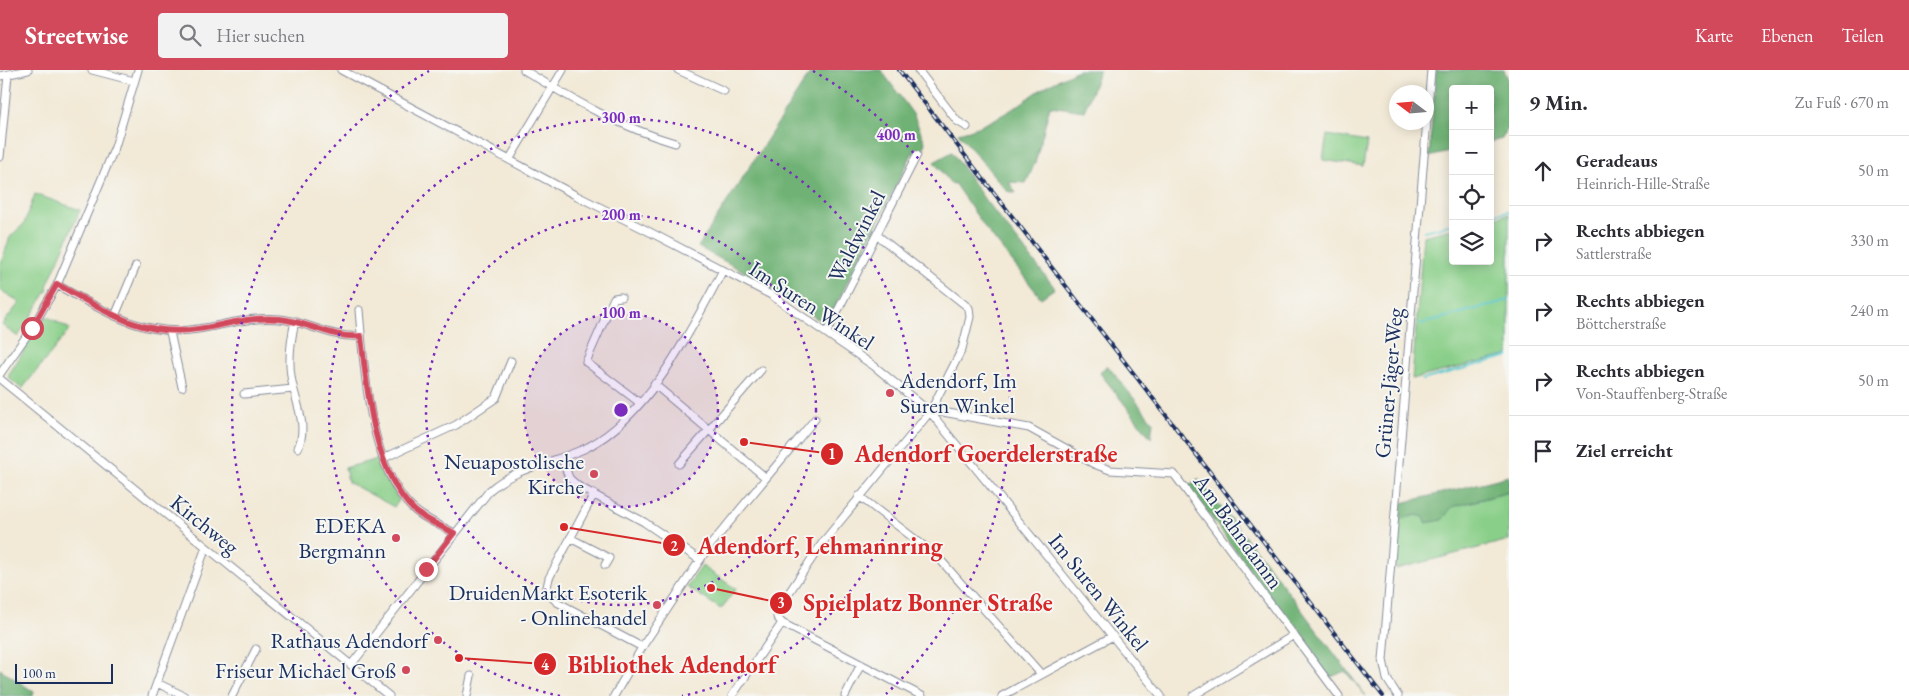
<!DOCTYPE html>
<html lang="de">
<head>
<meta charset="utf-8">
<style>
  body { margin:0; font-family:"EB Garamond",serif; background:#f2f2f3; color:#2b2b33 }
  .controls { position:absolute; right:15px; top:15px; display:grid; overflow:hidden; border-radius:5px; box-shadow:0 2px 12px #0003 }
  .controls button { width:45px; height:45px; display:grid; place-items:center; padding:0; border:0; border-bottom:1px solid #e1e1e2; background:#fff; color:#2b2b33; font:25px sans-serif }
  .compass { position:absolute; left:1389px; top:15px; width:45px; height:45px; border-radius:50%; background:#fff; box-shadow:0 2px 12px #0003; rotate:286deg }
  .scale { position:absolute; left:15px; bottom:12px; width:98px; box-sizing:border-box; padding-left:5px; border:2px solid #1b2f5e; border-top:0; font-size:14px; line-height:18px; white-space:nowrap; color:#1b2f5e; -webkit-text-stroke:4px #f6f6f2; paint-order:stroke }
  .stop { position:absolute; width:15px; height:15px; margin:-11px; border:4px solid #d1495b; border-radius:50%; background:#fff }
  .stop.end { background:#d1495b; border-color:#fff; box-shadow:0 1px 5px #0008 }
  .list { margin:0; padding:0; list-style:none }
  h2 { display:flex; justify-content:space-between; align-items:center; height:65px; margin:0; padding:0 20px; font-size:21px }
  h2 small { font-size:16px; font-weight:400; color:#7c7c81 }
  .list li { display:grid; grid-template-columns:32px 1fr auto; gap:15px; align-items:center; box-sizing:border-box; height:70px; padding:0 20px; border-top:1px solid #e1e1e2 }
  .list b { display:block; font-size:19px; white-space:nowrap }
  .list p { margin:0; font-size:16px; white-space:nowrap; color:#7c7c81 }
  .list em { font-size:16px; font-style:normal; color:#7c7c81 }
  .icon { flex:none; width:28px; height:28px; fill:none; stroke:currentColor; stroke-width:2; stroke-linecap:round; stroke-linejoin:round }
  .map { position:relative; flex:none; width:1509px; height:626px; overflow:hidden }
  header { display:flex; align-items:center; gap:30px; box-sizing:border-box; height:70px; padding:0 25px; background:#d1495b; color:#fff }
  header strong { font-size:24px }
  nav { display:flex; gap:28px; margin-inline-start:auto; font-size:18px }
  .search { width:350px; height:45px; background:#f2f2f3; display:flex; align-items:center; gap:12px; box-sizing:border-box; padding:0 18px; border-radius:5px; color:#7c7c81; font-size:19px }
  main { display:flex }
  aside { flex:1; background:#fff }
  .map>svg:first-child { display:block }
</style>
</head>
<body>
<header>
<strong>Streetwise</strong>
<div class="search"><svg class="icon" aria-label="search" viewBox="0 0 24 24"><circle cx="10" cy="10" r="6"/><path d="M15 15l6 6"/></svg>Hier suchen</div>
<nav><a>Karte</a><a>Ebenen</a><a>Teilen</a></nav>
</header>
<main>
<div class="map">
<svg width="1509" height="626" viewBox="0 0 1509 626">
  <rect width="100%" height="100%" fill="#f6f6f2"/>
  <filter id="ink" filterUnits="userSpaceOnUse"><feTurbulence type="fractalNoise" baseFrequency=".02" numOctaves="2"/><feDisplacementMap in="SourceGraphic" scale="10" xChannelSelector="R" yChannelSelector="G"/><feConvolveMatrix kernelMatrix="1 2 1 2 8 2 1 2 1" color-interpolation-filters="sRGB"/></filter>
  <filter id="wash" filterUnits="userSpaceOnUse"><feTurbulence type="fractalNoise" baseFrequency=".0096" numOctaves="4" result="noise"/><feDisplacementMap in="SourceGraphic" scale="20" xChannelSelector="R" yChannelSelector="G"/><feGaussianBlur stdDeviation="1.12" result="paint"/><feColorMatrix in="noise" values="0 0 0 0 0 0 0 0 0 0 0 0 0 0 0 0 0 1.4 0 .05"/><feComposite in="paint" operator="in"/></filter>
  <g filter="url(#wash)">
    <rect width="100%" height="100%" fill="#f2e9d6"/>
    <path fill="#8acf89" stroke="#527f74" d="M1327,65l40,7 -4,24 -40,-6z
      M35,124l45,16 -33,76 1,3 -30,48 -16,-12 18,-23 -20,-12v-24l10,-29 14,-13z
      M1509,144v141l-97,24 11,-143 30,-7v32h37v-42z
      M46,246l24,13 -48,60 -13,-11v-4z
      M378,389l21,42 -5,6 -46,-25 -3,-14z
      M1509,422v48l-113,29 4,-50 17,-4 7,2 28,-10z
      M702,496l34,23 -15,20 -34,-22z"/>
    <path fill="#6fb275" stroke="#45706a" d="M812,0h69l32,44 12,28 -2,7 -11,5 -83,165 -7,3 -68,-45 -56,-30z
      M1078,0h22l-16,41 -34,-5 -15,57 -9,20 -17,-1 7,11 -9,-2 -49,-58c28,-6 56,-24 79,-41 12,-9 28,-15 41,-22z
      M1436,0h68l5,11 -2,31 2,11 -7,16 -12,3v-53h-37v62l-24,6z
      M952,82l33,48 70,88 -14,10 -55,-69 -32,-46 -2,2 -18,-23z
      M1107,295l46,57 -2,16 -51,-65z
      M1509,406v16l-57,15 -10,13 -16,3 -2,-6 -7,-2 -17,4 2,-16z
      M1198,409l70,86 98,131 -21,-25 -16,7 -141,-192z
      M0,599l34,23 -1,4h-33z"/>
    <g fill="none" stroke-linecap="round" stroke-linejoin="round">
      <path stroke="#5cc9d1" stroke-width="2" d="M1490,145l19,-4
        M1424,161l29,-7
        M1420,254l89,-24
        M1422,310l87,-24"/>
    </g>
  </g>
  <g filter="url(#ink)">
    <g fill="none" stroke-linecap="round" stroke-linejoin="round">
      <g stroke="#868c9a" stroke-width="9">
        <path id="minor" d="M92,0l42,11
          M341,0l236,126 67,33 127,66 103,71 56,46 231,284
          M524,0c49,30 96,57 151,73
          M678,0l46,21
          M918,0l39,51 10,6
          M0,6l28,-6
          M0,87l8,-82
          M509,90l54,-90
          M57,215c46,25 85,53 141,44 27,-4 55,-13 82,-10 29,3 52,20 81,17
          M621,227l-7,1 -28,64 54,41
          M359,240c5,58 10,154 52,197 12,12 29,18 43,26
          M115,246l21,-50
          M295,251c-4,18 -7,36 -4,55 3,24 18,48 7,72
          M170,262l12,55
          M827,262l90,-177
          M0,304l32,-46 25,-43 58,-138 23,-77
          M0,309l389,317
          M654,314l111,93
          M244,324l49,-5
          M930,342h13l86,16 65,36 16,6 64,4 165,222
          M384,388l72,-33 40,-27 15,-37
          M562,388l7,20 9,8 66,36 56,38
          M679,394l82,-94
          M594,424l-45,84 -3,14 11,10 85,45
          M859,426l78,60 104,118
          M570,468l39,20 -4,7
          M782,553l140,73
          M351,595l139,-175c27,-24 66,-27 98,-43 62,-33 103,-117 135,-177
          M157,613l27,13
          M152,626l54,-149
          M232,626l24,-47
          M467,626l4,-20
          M614,626l30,-52 64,-96 107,-129
          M732,626l50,-73 -5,-6 1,-8 45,-67 107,-130 32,-63 8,-32 -1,-9 -92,-73
          M845,626l16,-32
          M1002,626l111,-60
          M1193,626l101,-61
          M1398,626l-11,-17 -4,-19 48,-590"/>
      </g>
      <use href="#minor" stroke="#fff" stroke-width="7"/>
      <g stroke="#1b2f5e" stroke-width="4">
        <path id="rail" d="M899,0l484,626"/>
      </g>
      <use href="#rail" stroke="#f6f6f2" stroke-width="2" stroke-dasharray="5.5" stroke-linecap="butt"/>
    </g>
  </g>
  <g fill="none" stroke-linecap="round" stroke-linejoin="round" filter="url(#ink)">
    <path stroke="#d1495b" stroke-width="6" d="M32,258l25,-44c46,26 85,54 141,45 27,-4 55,-13 82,-10 29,3 52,20 81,17 6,52 12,135 53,174 11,10 27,16 40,23l-28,36"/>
  </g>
  <circle cx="621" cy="340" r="97" fill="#7b2cbf" fill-opacity=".12"/>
  <g fill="none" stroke="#7b2cbf" stroke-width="2.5" stroke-dasharray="2.5 5">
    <circle cx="621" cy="340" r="97"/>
    <circle cx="621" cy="340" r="195"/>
    <path d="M560 626A292 292 0 1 1 682 626"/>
    <path d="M356 624A389 389 0 0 1 429 1M813 1A389 389 0 0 1 886 624"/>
  </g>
  <g fill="#d1495b" stroke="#f6f6f2" stroke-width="2">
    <circle cx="890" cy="323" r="5"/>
    <circle cx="594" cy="404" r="5"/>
    <circle cx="396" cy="468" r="5"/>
    <circle cx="657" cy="535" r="5"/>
    <circle cx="438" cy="570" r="5"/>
    <circle cx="406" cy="600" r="5"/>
  </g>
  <g text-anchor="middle" stroke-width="4" stroke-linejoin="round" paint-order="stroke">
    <g font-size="22" fill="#1b2f5e" stroke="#f6f6f2">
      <text transform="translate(856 166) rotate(-63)" y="8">Waldwinkel</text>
      <text transform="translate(812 235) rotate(33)" y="8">Im Suren Winkel</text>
      <text transform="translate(1388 313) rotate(-85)" y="8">Grüner-Jäger-Weg</text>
      <text transform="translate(205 454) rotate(39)" y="8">Kirchweg</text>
      <text transform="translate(1239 461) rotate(54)" y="8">Am Bahndamm</text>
      <text transform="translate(1099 522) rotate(51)" y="8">Im Suren Winkel</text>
    </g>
    <g font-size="22" fill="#1b2f5e" stroke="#f6f6f2" text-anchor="end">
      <text x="900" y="318" text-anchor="start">Adendorf, Im<tspan x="900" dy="25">Suren Winkel</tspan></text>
      <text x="584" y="399">Neuapostolische<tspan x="584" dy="25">Kirche</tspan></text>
      <text x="386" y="463">EDEKA<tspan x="386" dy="25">Bergmann</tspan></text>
      <text x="647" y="530">DruidenMarkt Esoterik<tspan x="647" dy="25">- Onlinehandel</tspan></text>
      <text x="428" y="578">Rathaus Adendorf</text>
      <text x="396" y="608">Friseur Michael Groß</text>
    </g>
  </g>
  <circle cx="621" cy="340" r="8" fill="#7b2cbf" stroke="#f6f6f2" stroke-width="2.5"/>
  <g font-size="15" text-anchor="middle" font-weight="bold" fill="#7b2cbf" stroke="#f6f6f2" stroke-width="4" stroke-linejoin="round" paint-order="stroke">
    <text x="621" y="53">300 m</text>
    <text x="896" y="70">400 m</text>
    <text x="621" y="150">200 m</text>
    <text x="621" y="248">100 m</text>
  </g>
  <path fill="none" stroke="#d62828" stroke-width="2" d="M744 372L832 384M564 457L674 475M711 518L781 533M459 588L545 594"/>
  <g fill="#d62828" stroke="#f6f6f2" stroke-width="2">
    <circle cx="744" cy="372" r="5"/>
    <circle cx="564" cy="457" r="5"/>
    <circle cx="711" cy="518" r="5"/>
    <circle cx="459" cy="588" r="5"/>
    <circle cx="832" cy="384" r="12"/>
    <circle cx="674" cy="475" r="12"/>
    <circle cx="781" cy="533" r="12"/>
    <circle cx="545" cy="594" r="12"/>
  </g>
  <g font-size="15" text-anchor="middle" font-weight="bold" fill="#fff">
    <text x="832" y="389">1</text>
    <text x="674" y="481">2</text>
    <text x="781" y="538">3</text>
    <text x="545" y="600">4</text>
  </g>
  <g font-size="24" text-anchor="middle" font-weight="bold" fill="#d62828" stroke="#f6f6f2" stroke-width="4" stroke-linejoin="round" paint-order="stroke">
    <text x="986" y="392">Adendorf Goerdelerstraße</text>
    <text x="820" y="484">Adendorf, Lehmannring</text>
    <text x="928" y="541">Spielplatz Bonner Straße</text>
    <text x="672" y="603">Bibliothek Adendorf</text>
  </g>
</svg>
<div class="controls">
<button>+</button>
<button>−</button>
<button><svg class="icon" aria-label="locate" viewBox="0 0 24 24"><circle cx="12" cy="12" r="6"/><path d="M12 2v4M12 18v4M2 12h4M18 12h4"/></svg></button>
<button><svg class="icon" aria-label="layers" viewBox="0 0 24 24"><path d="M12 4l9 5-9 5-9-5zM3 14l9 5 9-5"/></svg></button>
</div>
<svg class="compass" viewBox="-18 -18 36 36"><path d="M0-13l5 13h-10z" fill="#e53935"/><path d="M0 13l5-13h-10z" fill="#7c7c81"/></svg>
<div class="scale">100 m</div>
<div class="stop" style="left:32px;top:258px"></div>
<div class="stop end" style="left:426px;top:499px"></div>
</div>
<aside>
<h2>9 Min.<small>Zu Fuß · 670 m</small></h2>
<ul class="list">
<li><svg class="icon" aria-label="ahead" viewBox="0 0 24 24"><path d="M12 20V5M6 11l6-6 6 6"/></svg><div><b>Geradeaus</b><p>Heinrich-Hille-Straße</p></div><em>50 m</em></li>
<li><svg class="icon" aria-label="right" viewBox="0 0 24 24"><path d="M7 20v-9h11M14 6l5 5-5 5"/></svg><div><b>Rechts abbiegen</b><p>Sattlerstraße</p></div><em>330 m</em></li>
<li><svg class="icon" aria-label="right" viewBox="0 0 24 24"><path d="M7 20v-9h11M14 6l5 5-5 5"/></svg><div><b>Rechts abbiegen</b><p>Böttcherstraße</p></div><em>240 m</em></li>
<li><svg class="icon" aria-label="right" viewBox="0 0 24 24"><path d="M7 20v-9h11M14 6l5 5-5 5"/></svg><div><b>Rechts abbiegen</b><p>Von-Stauffenberg-Straße</p></div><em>50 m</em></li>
<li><svg class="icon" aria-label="arrive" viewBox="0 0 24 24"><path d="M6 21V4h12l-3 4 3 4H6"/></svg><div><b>Ziel erreicht</b></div></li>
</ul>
</aside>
</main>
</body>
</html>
